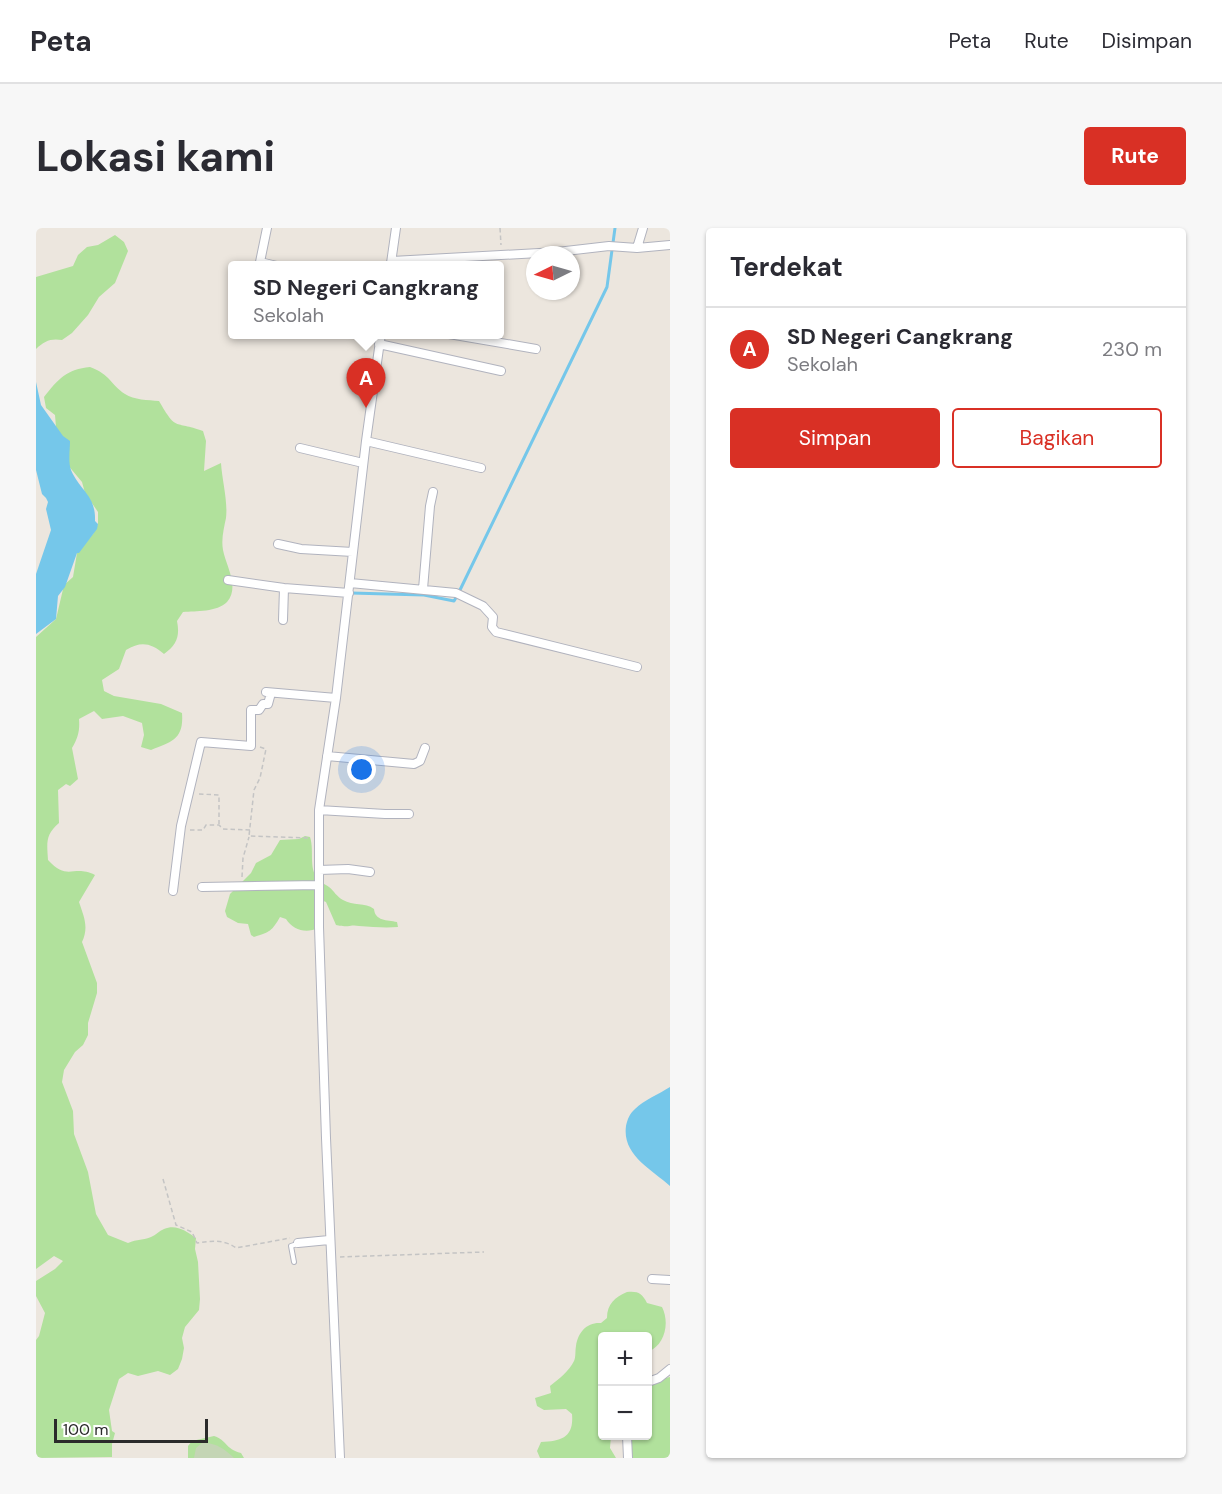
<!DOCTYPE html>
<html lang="id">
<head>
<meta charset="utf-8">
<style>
  body { margin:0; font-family:"DM Sans",sans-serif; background:#f7f7f7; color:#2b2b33 }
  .controls { position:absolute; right:18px; bottom:18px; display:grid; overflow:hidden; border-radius:6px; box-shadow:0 2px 4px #0004 }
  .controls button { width:54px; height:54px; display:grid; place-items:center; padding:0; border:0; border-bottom:2px solid #e1e1e2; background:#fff; color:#2b2b33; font:30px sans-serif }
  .compass { position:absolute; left:490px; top:18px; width:54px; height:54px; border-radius:50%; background:#fff; box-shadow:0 2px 4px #0004; rotate:265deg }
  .scale { position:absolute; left:18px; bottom:15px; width:154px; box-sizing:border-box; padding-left:6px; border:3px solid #2b2b2b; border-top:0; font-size:16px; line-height:21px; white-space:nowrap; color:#2b2b2b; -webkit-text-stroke:4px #fff; paint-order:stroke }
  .you { position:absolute; left:326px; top:542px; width:21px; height:21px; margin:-15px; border:4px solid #fff; border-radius:50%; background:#1a73e8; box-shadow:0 0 0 9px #1a73e833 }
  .badge { display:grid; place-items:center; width:39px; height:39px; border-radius:50%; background:#d93025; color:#fff; font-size:20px; font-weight:700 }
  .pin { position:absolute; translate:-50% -50px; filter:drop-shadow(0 2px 3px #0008) }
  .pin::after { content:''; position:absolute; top:32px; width:21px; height:18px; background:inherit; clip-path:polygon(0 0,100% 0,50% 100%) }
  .popup { position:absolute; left:192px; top:33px; width:276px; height:78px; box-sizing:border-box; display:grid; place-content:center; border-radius:6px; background:#fff; filter:drop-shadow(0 2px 4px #0005); font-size:20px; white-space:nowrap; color:#7c7c81 }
  .popup b { font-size:22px; color:#2b2b33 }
  .popup::after { content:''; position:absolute; left:50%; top:100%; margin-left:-12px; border:12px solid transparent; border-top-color:#fff }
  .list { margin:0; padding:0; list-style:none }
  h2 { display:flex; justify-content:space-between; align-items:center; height:78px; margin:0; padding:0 24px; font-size:26px }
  h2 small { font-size:20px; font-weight:400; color:#7c7c81 }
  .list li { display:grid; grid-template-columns:39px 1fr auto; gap:18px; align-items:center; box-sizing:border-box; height:84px; padding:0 24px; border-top:2px solid #e1e1e2 }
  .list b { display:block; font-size:22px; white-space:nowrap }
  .list p { margin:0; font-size:20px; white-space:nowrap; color:#7c7c81 }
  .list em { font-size:20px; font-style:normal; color:#7c7c81 }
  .actions { display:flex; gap:12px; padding:18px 24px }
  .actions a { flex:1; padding:14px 0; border:2px solid #d93025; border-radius:6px; text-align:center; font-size:21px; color:#d93025 }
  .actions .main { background:#d93025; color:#fff }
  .map { position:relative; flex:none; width:634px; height:1230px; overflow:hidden; border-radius:6px }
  header { display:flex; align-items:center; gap:36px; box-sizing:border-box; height:84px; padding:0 30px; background:#fff; border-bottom:2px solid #e1e1e2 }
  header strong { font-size:28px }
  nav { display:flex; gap:33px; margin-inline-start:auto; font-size:21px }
  .intro { display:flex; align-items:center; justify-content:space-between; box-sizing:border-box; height:144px; padding:0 36px }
  h1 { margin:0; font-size:42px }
  .button { padding:15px 27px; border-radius:6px; background:#d93025; color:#fff; font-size:21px; font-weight:700 }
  main { display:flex; gap:36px; padding:0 36px }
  aside { flex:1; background:#fff; border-radius:6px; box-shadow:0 2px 4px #0004 }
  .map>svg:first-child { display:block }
</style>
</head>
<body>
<header>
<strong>Peta</strong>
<nav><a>Peta</a><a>Rute</a><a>Disimpan</a></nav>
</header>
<div class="intro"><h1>Lokasi kami</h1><a class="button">Rute</a></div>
<main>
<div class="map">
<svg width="634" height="1230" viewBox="0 0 634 1230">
  <rect width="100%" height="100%" fill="#ece6de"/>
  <path fill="#b1e19c" d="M79,7l9,7 4,9 -13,32 -16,14 -11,18 -16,18 -10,7c-11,-2 -18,1 -26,9v-72l37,-11 5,-11 9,-8 11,-2z
    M54,139c21,8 20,17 35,27 9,6 23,6 34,7 18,31 14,19 44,30l3,10 -2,30 17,-8c1,17 7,38 5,55 -2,10 -5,21 -3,32 3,16 17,37 4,52 -10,10 -31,9 -44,10l-6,9c3,15 0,24 -13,33 -13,-11 -23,-13 -38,-4l-7,19 -17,11 2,11 10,5 47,8 21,9c2,26 -10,29 -31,37l-10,-3 3,-12 -2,-12 -19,-7 -21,3 -8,-8 -15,8c1,11 -1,19 -7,29l6,31 -8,7 -4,-2 -8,6 1,33c-14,12 -12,20 -11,37 20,22 25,4 47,15l-16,27c5,15 10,25 3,40l15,41v10l-9,30v12l-5,10 -8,7 -11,18 -2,12 11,29 1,23 14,38 8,42 12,21 20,8c9,-4 16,-3 23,-6 5,-2 8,-6 13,-8 12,-5 22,2 32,9l-1,11 3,13 2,37 -1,11 -14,17 -3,11 2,10 -2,11 -4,10 -8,6 -12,-4 -20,5 -10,-3 -9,6 -10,31 3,21 3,2 -3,11v13l-76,1v-118l3,-4 6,-23 -9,-17v-15l19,-12 8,-8 -9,-5 -18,13v-632l20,-18 8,-34 9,-8 4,-24 16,-19 5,-10v-12l-13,-19 -3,-11 -15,-18 -11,-37 -1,-12 -9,-7 -2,-11c14,-18 23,-28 46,-30z
    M269,608l5,1c5,15 -3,34 11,45 2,2 6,3 8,5 5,4 8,10 14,13 10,6 22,2 31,9 1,12 13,11 23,13l1,5c-13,1 -25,0 -39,-1 -8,-2 -11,2 -23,-1l-10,-23 -5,-2 -3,28c-12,6 -25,2 -32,-9l-6,-2c-8,14 -10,15 -26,20l-3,-2 -3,-11 -10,-1 -11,-6 -2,-6 5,-17 21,-21 5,-10 15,-8 9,-15 19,-1z
    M591,1064c11,-1 15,1 20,11l15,4c8,16 3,38 -14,45v-16h-46v100h9l-1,12 6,10h-76l-3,-7 4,-9c21,-1 33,-5 31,-28l-6,-5 -22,1 -7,-4 -2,-8 16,-5 -1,-7c9,-7 19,-15 24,-25 2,-4 1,-10 2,-15 2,-14 11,-24 25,-23l6,-5c0,-14 8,-21 20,-26z
    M634,1149v81h-42l-3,-22h23v-54z
    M178,1208c13,4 11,13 27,17l3,5h-56v-12l4,-5z"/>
  <path fill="#c4d5b5" d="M166,1215c13,-1 23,6 32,15h-40l2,-10z"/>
  <path fill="#75c7ea" d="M0,154l5,23 22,31 7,5c0,9 -2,21 1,29 9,21 25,25 24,51l3,3 -1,5 -18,24h-2l-12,34 -7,9 -2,23 -20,15v-60l15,-44 -5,-21 2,-7 -2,-4 -4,-4 -6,-24z
    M634,859v99c-19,-17 -48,-31 -44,-60 1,-6 4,-13 9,-17 9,-9 24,-15 35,-22z"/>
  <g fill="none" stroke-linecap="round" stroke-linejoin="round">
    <path stroke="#75c7ea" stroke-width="3" d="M423,364l148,-305 8,-59
      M315,365l73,2 30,6 3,-5"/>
    <g stroke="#b1b3be" stroke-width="6">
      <path id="service" d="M258,1034l-3,-16 6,-2"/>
    </g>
    <g stroke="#b1b3be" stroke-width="10">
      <path id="minor" d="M231,0l-7,34 17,4
        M601,20l6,-20
        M356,33l165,-9 52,-6 28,2 33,-3
        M355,35l5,-35
        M413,106l87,15
        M343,116l122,27
        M330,213l115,27
        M264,220l63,15
        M242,316l23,5 52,3
        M192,352l56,8 65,5
        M314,355l106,10 27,13 10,11 -1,10 4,5 141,35
        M387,361l7,-83 3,-14
        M247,392l1,-32
        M230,464l70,6
        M291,528l87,8 6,-3 5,-13
        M283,582l66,4h24
        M283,642l29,-1 22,3
        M166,659l117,-2
        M137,663l8,-65 20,-84 50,4v-36h8l4,-6h5l3,-11
        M262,1015l31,-3
        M616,1051l18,1
        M612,1154l11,-4 11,-9
        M591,1208l1,22
        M304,1230l-14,-320 -7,-211v-117l17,-112 30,-257 15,-107"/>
    </g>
    <path stroke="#c4c4c4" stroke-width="1.5" stroke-dasharray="4.5 3" stroke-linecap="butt" d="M464,0l1,17
      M224,519l6,2 -6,29 -6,12 -5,46 60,2
      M163,566l20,1v29
      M154,602h13l3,-5h13l4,4 27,1
      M206,649l1,-19 6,-21
      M127,951l13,46 16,7 5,11c14,-2 27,-4 39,5l54,-10
      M304,1029l144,-5"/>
    <use href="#service" stroke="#fff" stroke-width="4"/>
    <use href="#minor" stroke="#fff" stroke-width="8"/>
  </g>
</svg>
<div class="controls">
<button>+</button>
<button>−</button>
</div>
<svg class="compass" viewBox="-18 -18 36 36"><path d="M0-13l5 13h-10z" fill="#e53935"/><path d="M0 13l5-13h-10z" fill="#7c7c81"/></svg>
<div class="scale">100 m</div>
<div class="you"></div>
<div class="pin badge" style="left:330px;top:180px">A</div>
<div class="popup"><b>SD Negeri Cangkrang</b>Sekolah</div>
</div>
<aside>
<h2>Terdekat<small></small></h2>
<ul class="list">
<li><span class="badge">A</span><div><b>SD Negeri Cangkrang</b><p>Sekolah</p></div><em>230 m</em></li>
</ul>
<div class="actions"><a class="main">Simpan</a><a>Bagikan</a></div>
</aside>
</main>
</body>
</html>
